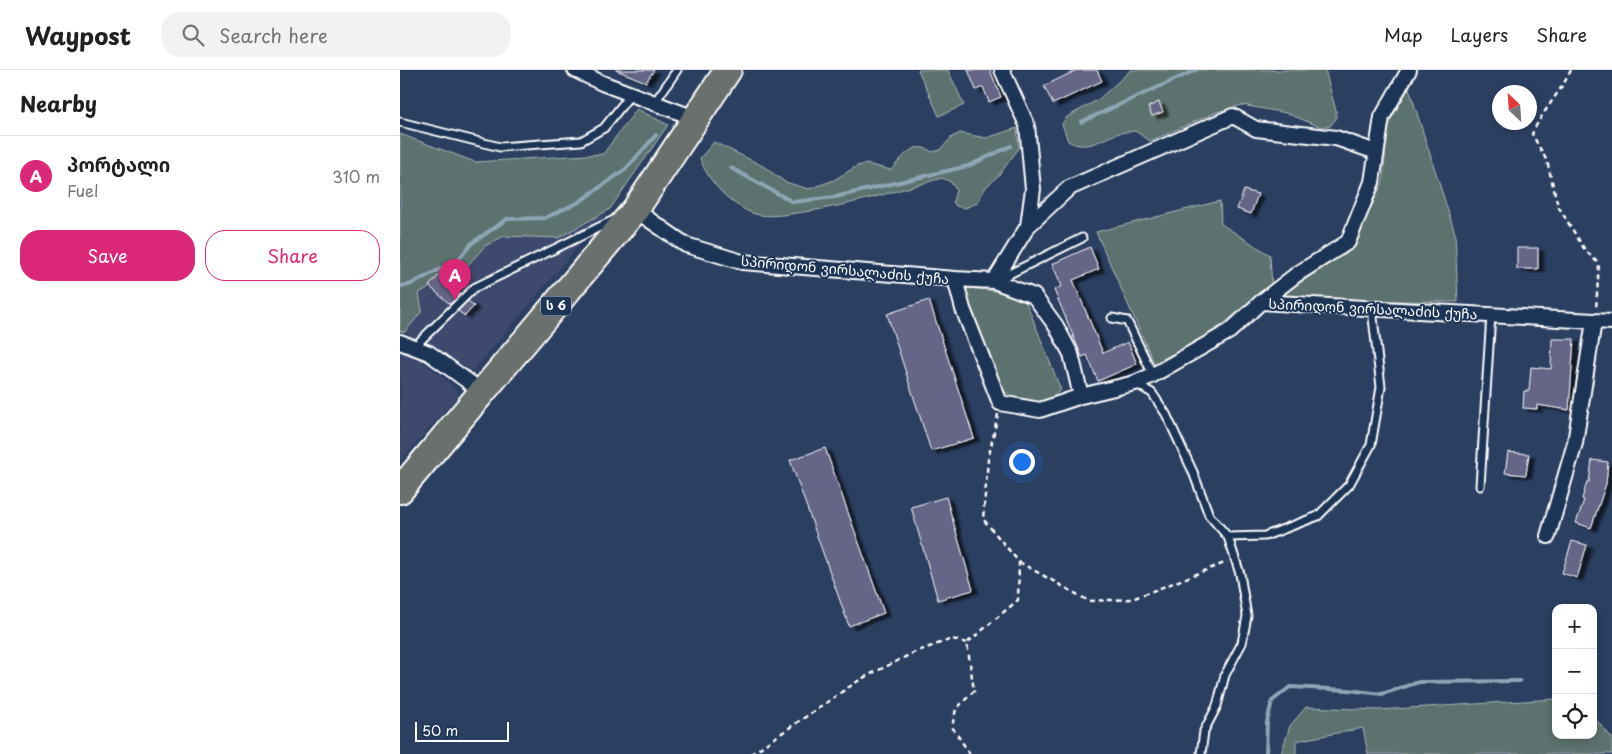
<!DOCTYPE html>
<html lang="en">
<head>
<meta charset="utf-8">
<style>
  body { margin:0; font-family:"Playpen Sans","Noto Sans Georgian",sans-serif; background:#f2f2f2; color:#202124 }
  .controls { position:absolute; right:15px; bottom:15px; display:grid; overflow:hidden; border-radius:10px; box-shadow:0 2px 8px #0003 }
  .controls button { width:45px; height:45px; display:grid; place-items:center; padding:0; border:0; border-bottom:1px solid #e0e0e0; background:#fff; color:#202124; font:25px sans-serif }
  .compass { position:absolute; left:1092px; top:15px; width:45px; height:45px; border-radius:50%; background:#fff; box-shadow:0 2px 8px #0003; rotate:335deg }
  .scale { position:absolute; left:15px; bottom:12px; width:94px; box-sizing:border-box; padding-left:5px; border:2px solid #fff; border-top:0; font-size:14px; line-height:18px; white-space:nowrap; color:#fff; -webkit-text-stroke:4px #1d3557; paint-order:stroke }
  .you { position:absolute; left:621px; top:391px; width:18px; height:18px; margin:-12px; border:4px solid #fff; border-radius:50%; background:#1a73e8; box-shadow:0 0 0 8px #1a73e833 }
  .badge { display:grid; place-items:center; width:32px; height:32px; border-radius:50%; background:#db2777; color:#fff; font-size:16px; font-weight:700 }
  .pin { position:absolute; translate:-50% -41px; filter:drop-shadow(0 1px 2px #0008) }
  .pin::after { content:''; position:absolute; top:26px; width:18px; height:15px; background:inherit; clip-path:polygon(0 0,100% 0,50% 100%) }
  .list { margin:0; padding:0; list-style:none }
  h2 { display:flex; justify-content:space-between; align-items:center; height:65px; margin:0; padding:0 20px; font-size:21px }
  h2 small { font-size:16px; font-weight:400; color:#757577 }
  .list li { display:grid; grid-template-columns:32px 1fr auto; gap:15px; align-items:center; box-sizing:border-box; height:80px; padding:0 20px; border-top:1px solid #e0e0e0 }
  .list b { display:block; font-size:19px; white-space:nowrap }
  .list p { margin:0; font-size:16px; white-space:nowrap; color:#757577 }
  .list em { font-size:16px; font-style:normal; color:#757577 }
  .actions { display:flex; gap:10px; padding:15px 20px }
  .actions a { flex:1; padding:11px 0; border:1px solid #db2777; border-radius:20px; text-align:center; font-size:18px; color:#db2777 }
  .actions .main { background:#db2777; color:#fff }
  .icon { flex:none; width:28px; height:28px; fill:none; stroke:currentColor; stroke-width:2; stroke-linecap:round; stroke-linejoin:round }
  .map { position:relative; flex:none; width:1212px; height:684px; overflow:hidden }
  header { display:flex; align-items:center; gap:30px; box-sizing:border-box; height:70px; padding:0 25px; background:#fff; border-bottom:1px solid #e0e0e0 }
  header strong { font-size:24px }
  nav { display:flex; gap:28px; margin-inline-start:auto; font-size:18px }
  .search { width:350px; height:45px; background:#f2f2f2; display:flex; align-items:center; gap:12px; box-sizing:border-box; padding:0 18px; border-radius:20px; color:#757577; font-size:19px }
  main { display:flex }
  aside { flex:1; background:#fff }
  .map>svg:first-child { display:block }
</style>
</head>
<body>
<header>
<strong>Waypost</strong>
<div class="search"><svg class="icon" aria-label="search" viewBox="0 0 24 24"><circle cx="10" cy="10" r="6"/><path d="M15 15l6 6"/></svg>Search here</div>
<nav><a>Map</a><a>Layers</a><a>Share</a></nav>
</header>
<main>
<aside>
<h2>Nearby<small></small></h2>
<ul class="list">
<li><span class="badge">A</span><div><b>პორტალი</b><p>Fuel</p></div><em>310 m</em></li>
</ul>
<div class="actions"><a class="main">Save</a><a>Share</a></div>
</aside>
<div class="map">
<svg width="1212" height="684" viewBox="0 0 1212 684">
  <defs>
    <filter id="shadow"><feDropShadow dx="5.5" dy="3" stdDeviation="1" flood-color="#0009"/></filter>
  </defs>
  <rect width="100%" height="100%" fill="#2b3f61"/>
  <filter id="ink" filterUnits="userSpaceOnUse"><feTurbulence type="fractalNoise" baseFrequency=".02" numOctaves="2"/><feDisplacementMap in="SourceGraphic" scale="10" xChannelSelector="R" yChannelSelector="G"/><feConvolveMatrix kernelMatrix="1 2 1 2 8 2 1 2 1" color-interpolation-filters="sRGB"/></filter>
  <g filter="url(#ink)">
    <path fill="#3c4a6d" d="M210,139l-137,162 -68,-39 17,-21 -3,-17 44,-24 22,-24 19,-10 54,2z
      M0,278l10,3 44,36 5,8 -59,66z"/>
    <path fill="#5c726e" stroke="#aeb8b6" d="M518,0h30l16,35 -25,11z
      M731,0h194l11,41v8l-6,7 -9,1 -35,-14 -44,-8 -25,7 -67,29 -15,-10c-6,1 -13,1 -19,3 -17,7 -31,17 -48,7l-6,-17 5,-7 32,-18z
      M1009,18l46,145 3,69 -182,-3 76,-50 31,-68 5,-57z
      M237,39l31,16 -58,84 -52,29 -54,-2 -19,10 -22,24 -44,23 3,18 -17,21 -5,-1v-197l75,28 128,-8z
      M617,58l2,20 -20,27 -13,12 -9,16 -12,5 -9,-2 -3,-4 3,-12 -5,-8 -9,-4c-46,13 -90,27 -138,34 -15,2 -34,6 -49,2 -23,-7 -48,-33 -55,-56l14,-16 49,24 22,16 24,7 25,-9 23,-14 9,-2 25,6c12,-13 23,-31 41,-18l8,-2 12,-13 8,-4 26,5z
      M820,131l1,23 49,31 2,34c-19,7 -34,24 -50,36 -21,15 -44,27 -68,38l-58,-131z
      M568,218l28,3 30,11 35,88 -21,15 -18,-2 -20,-13 -37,-95z
      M1156,629v36h37v-19l19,22v16h-244l-5,-26 -67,13v13h-15l9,-28 16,-19 72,3z"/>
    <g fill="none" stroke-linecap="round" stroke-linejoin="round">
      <path stroke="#8ca6b5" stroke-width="4" d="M681,52l115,-52
        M331,98l62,34 42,-5 133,-31 43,-20
        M0,216l9,-1 49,-25 14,-17 35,-24 38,-1 34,-16 47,-33 30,-34
        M866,684l1,-32 5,-21 18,-14 58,3 34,4 37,-12 101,-1"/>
    </g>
    <path fill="#656588" stroke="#fff" filter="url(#shadow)" d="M216,0h38l-8,12z
      M568,0h22l11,27 -12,5 -6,-15 -7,3z
      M677,0h20l5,11 -49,23 -9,-18z
      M759,32l4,10 -11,4 -4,-9z
      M844,120l14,4 -7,20 -14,-5z
      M690,177l9,22 -26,11 30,73 25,-11 9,22 -39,17 -11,-26 -5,2 -28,-67 8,-4 -10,-22z
      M1117,178h21v21h-21z
      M38,206l22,18 -10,10 -21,-18z
      M529,230l45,138 -43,13 -44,-137z
      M68,231l6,5 -9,10 -7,-5z
      M1152,269h22l-5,71 -32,-5v4l-14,-1 1,-17h5l2,-24 20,2z
      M425,378l59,165 -35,13 -59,-166z
      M1108,382l21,2 -3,21 -21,-2z
      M1192,390l16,2 -2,22 -15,44 -15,-5 8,-23 -2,-1 5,-17h2z
      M546,427l27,93 -35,10 -27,-93z
      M1172,471l15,4 -10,33 -15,-5z"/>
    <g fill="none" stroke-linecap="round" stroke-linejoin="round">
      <g stroke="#fff" stroke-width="11">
        <path id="lane" d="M255,32l22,-32
          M0,52l100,25 81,-6 23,-13 27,-34
          M597,210l85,-42
          M712,248l15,3 26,54
          M14,277l60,-59 140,-68
          M735,313l17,10 14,21 27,58 16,43 19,22 12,37 7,42 -5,27 -17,32 -8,31 -13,25 -3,23
          M1080,416l11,-171
          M828,467l37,-1 53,-20 31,-31 22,-40 10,-58 -9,-78"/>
      </g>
      <g stroke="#fff" stroke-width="18">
        <path id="street" d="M175,0l27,13 95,36
          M602,0l25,55 6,64 -5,37
          M235,140l51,35 56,17 213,17 8,30 37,94 40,7 41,-14 54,-13 18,-8 77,-44 31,-29 36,-28 51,-32 24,-60 10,-65 27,-47
          M555,209l39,2 40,15 22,30 15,28 10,42
          M594,211l34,-55 41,-38 164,-72 23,13 80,9 40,14
          M861,232l351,20
          M0,272l29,11 55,40
          M1148,466l27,-93 19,-122"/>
      </g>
      <g stroke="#fff" stroke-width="30">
        <path id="highway" d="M0,420l235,-280 93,-140"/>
      </g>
      <path stroke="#fff" stroke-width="2.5" stroke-dasharray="5 4" stroke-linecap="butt" d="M1171,0c-11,23 -28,40 -39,64l15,27 11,45 27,44 14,14 -3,45
        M619,492l70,39 43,-2 95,-37
        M351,684l110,-75 54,-27 37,-13 15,4
        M570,684l-18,-27 4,-18 18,-18 -7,-48 51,-43 1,-38 -36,-43 5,-59 10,-46"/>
      <use href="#lane" stroke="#1d3557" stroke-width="7"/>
      <use href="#street" stroke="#1d3557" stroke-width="14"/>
      <use href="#highway" stroke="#6b706d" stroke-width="26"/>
    </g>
  </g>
  <g text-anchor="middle" stroke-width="4" stroke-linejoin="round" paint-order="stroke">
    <rect fill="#1d3557" stroke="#bbc2cd" stroke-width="1" x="141" y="226.5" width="30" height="19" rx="4"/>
    <g font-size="12" font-weight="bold" fill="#fff">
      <text x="156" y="240">ს 6</text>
    </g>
    <g font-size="14" fill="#fff" stroke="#1d3557">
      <text transform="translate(445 200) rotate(5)" y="5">სპირიდონ ვირსალაძის ქუჩა</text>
      <text transform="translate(973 239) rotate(3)" y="5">სპირიდონ ვირსალაძის ქუჩა</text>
    </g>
  </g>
</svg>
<div class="controls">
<button>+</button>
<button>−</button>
<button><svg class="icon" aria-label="locate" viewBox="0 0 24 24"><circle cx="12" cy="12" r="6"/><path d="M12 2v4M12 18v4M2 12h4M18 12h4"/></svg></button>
</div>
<svg class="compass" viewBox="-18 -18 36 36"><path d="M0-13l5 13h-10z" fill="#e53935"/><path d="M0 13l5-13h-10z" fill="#757577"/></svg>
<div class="scale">50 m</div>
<div class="you"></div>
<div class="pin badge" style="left:55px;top:230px">A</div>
</div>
</main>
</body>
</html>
